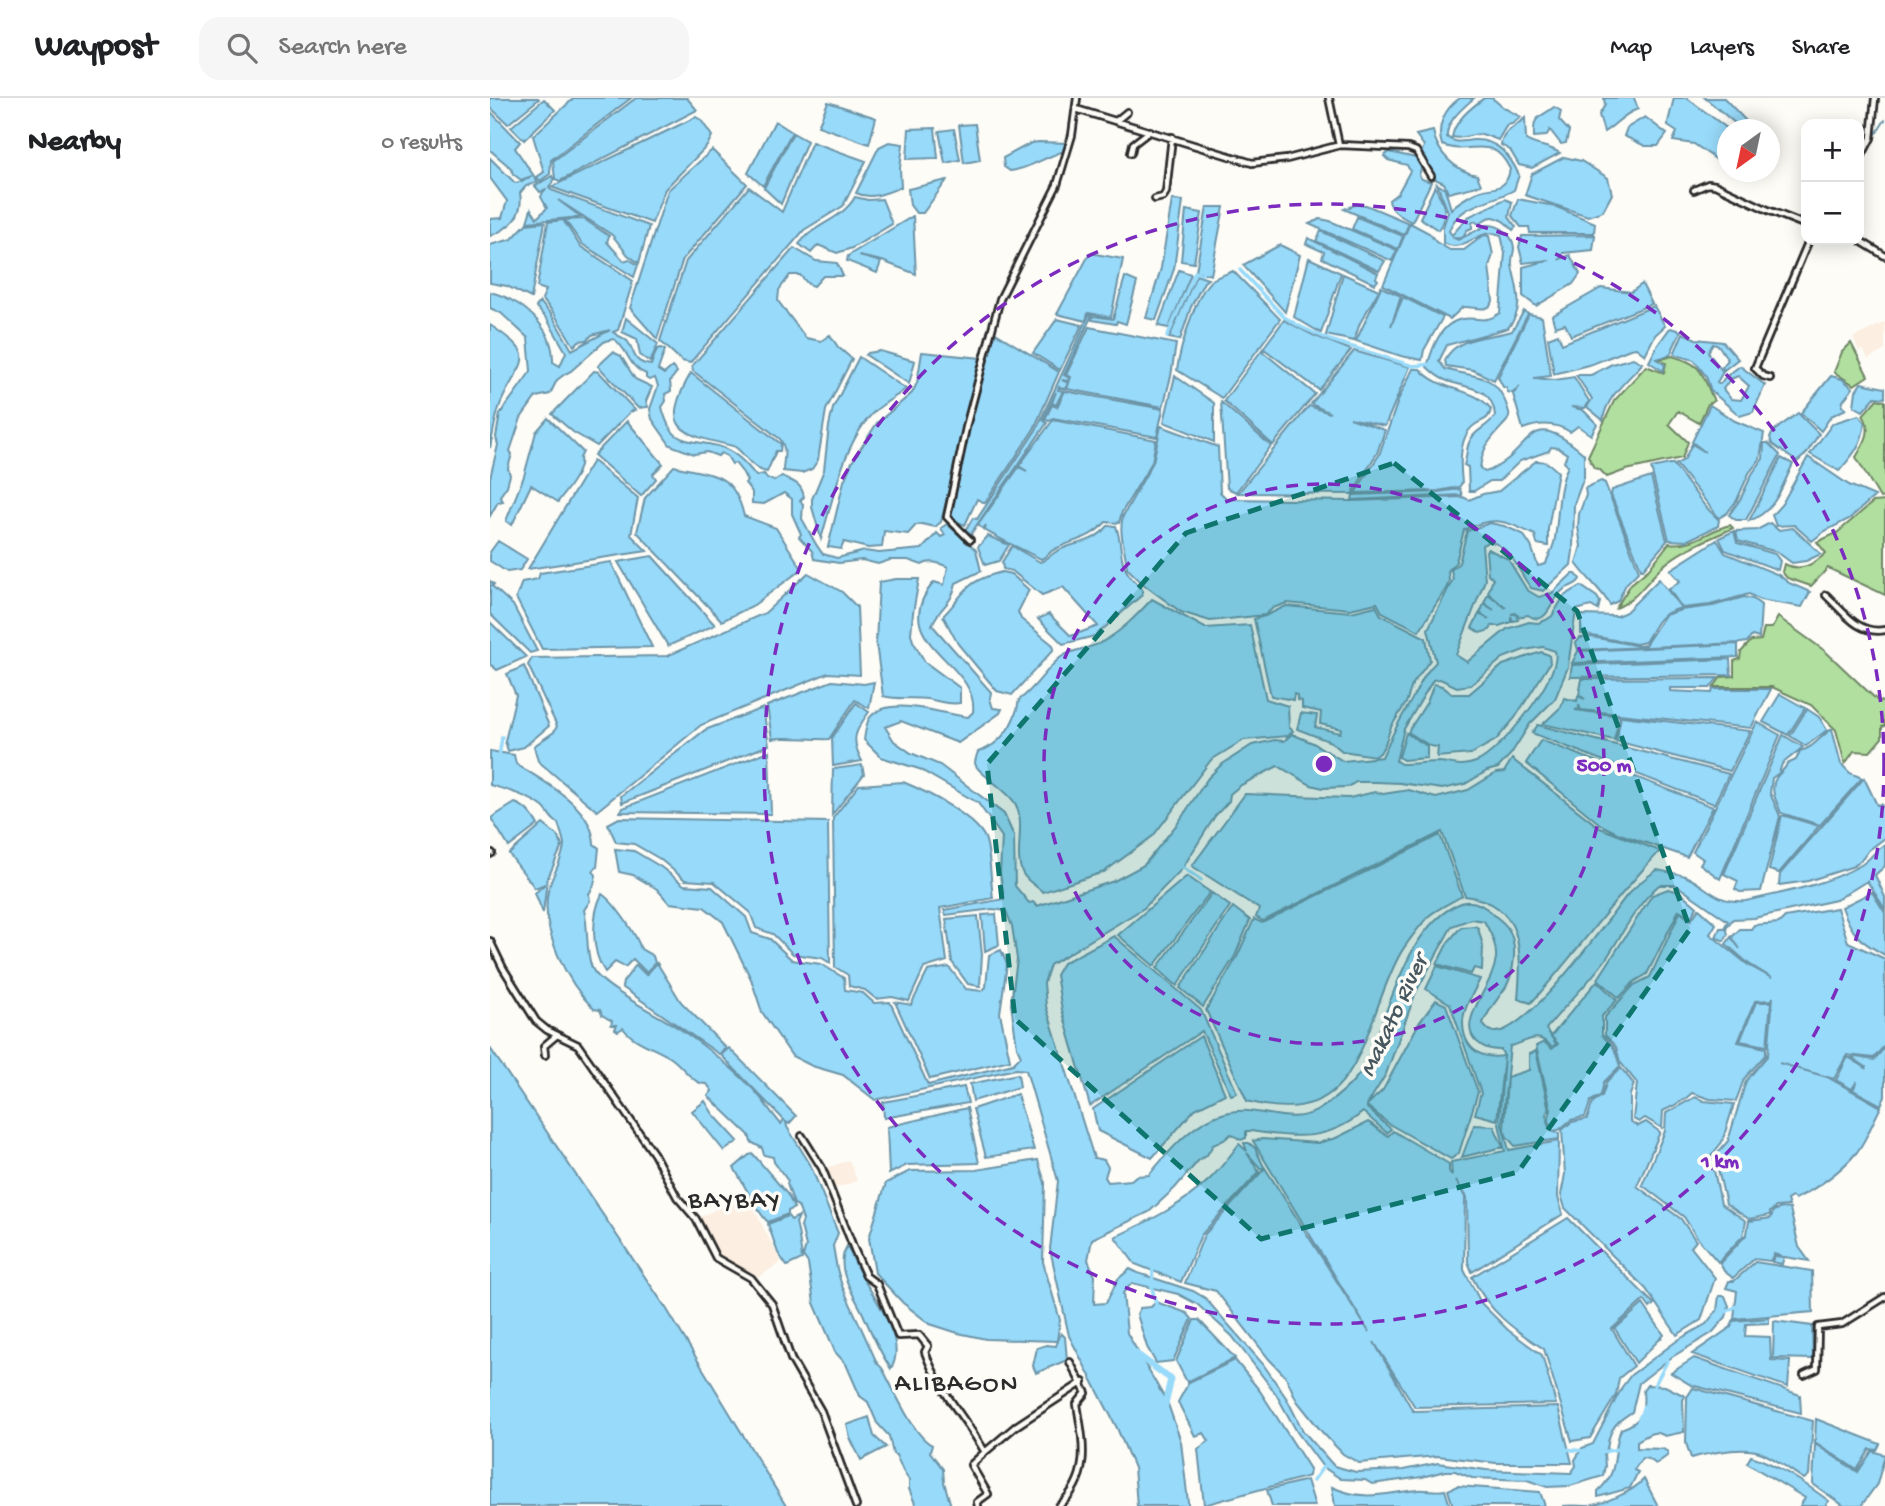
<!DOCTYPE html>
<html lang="en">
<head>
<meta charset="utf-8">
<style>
  body { margin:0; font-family:"Gochi Hand",sans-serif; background:#f6f6f6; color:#202124 }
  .controls { position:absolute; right:21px; top:21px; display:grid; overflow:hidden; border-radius:14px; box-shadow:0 4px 18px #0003 }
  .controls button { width:63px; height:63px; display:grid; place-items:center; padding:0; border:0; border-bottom:2px solid #e0e0e0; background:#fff; color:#202124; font:35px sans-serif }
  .compass { position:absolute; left:1227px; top:21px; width:63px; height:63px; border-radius:50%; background:#fff; box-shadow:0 4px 18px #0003; rotate:213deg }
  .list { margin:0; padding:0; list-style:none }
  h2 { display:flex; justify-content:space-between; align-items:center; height:91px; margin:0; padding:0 28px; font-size:30px }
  h2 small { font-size:23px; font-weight:400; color:#757577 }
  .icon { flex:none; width:38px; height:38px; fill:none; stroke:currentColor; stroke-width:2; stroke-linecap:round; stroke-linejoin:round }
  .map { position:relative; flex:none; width:1395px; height:1408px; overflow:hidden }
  header { display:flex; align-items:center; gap:42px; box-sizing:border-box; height:98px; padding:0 35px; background:#fff; border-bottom:2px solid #e0e0e0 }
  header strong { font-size:33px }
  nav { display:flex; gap:38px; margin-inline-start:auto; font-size:24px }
  .search { width:490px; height:63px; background:#f6f6f6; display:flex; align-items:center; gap:18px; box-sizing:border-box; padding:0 24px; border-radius:21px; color:#757577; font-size:26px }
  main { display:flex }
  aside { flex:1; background:#fff }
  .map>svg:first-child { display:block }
</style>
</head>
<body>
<header>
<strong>Waypost</strong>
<div class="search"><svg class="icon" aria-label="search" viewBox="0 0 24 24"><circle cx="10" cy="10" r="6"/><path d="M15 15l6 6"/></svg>Search here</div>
<nav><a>Map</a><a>Layers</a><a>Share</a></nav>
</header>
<main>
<aside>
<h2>Nearby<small>0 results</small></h2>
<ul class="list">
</ul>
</aside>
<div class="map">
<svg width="1395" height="1408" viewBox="0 0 1395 1408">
  <rect width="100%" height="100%" fill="#fdfcf7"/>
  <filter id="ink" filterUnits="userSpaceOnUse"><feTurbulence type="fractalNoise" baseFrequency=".0143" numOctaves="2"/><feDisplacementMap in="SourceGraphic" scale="14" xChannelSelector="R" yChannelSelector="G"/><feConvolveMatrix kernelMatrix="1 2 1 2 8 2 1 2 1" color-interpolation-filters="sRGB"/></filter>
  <g filter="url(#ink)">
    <path fill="#fceee0" d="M1395,224v28l-17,9 -5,-10 -4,2 -6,-13z
      M359,1062l8,21 -24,8 -8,-20z
      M256,1095l35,69 -24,16 -41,-26 -17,-34z"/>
    <path fill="#b0df9f" stroke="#6e8565" stroke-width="2" d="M1361,245l17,33 -14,9 -20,-13 8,-20z
      M1182,258c33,9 29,17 42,45l-6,3 -9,19 -21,-12 -9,13 19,18 -6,16 -56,12 -19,7 -8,-8 -5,-1 -6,-12 26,-55 32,-35 18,7 2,-10 -7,-3z
      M1387,301l8,2v96l-5,1 -24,-41c9,-15 17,-26 7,-42z
      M1395,403v94l-57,-27 -17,18 -24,-8 -5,-6 2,-8c17,8 29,1 42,-11l-9,-11 20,-9 36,-31z
      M1240,427l3,3c-23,11 -54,22 -72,40 -15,14 -25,32 -45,40l15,-24 18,-15 20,-26c24,4 39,-13 61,-18z
      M1288,519l47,34 53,50 7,1v24l-3,1v11l-12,14 -16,-1 -9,13 -9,-34 -25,-25 -39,-18h-58l7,-10 13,-1v-15l6,-2 1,-7 10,-11 10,-1 3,-12h8z"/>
    <path fill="#98dafa" stroke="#6c94a7" stroke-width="2" fill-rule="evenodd" d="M0,0h48l1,1 -31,25 -18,-17z
      M84,0h57l-80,62 -1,14 -10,7 -3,-4 7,-5 -11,-36z
      M146,0h51l10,12 -137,71 -5,-2 -2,-18z
      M970,0h14c-11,10 -28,23 -27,39 8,7 16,4 26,3 24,-1 37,15 46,35l-5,15c-21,12 -57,14 -65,41l3,4 16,-18 37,-18 7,3 -3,15 7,10 -3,3c-10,-11 -23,-20 -33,-5l-5,-4 -3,2v5l-5,2 -5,8 -10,-1 6,3 29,-15c13,-1 26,10 27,23 0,6 -3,11 -2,17 4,23 14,42 -4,63l-61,17 -8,16 6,8c29,9 50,2 62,37 2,6 4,10 0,15 -15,17 -24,23 -27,47l5,4 6,-2c45,-23 36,-65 93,-16v23l-10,27 -1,47 -2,14 -28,26 -12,-3c-15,-19 -16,-37 -41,-47l-8,4 3,35 -29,75 11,7 40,-33 22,-7 9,1 8,-3 6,-4 12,-20 17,-10 16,11 3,5 -2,8 -7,-4 -15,4 -8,57 -13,32 -25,25 -19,30 -13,14 -11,3 -22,13 -23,5 -42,-6 -25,-1h-19l-8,5 -25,1 -12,-3 -33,-19 -37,19 -11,9 -1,7 -14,15 -33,53 -38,39 -94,57 -6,18 2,23 48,152 10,2 4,7 -3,10 3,5 23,-2 5,-4 13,-1c25,-30 55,-67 99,-64 25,2 48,13 72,-2 16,-11 37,-27 45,-45 24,-48 40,-139 96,-161 12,-4 24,3 33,12 5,4 12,9 15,15 9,16 5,42 -3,57 -8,12 -17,22 -23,36 21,48 131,-113 145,-129 9,-9 18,-17 29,-24 9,2 19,3 28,6 24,11 29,27 61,25 39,-9 80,-16 115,-36 9,-5 14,-15 24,-21v22l-10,9 10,22v12l-18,-28 -31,19 -82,18 -21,1 -7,9 2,6 -4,7 -8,-4 4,-9h4l4,-7 -52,-36h-17c-23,20 -36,48 -53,74 -18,25 -41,46 -60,70l10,15 -4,3c-17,-17 -22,-5 -42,-1l-8,79 7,25 50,-9 -1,56 5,17 -91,58 -4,-10 -1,-65 -11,-16 9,16 -1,73 17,33 27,27 34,25 14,49 -141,3 -41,-65 39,69 145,-4 14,56h-76l-58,-7 -79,7 -16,-9 -21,-22 -25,-31 -11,-24 -17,-18 -53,-68 -31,-8 19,-48 61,-67 104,164 -116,-191 9,-2 56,4 18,-5 32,-16c8,4 13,11 20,14l5,-5 56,33v7l3,5 -1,-14 54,-11 -6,-27 5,-67 -7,63 -22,-6 6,-21 -31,-89 -24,-15 11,-23 43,13c-6,13 -17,29 -17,43 0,26 17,38 41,34l-3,-6c-17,1 -35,-11 -30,-30 5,-22 22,-38 25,-62 1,-14 -6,-26 -12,-37l-13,-2 -19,7 -36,66 -30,82 -19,31 16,-15 36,-67 17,-23 10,5 32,87 -19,61 -8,6 -62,-35 -22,-18v2l24,21 -4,4 -24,-21c-36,30 -69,26 -112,19h-5v7l-5,2 -10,-6 -7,6 -11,5 -6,10 -9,6 -23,27 -26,24 -57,27 -4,21 7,16 -1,28 12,-1 12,-24 12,-10 8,4 55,18 12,7 58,66 24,35 16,32 31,35 22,6 47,-2 35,-7 48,7 85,3 5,-7 -1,-6 7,-12 11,-4 29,-57 9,-12 47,-35 28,-16 11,-14 2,-14h6l4,10 -3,11 -14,16 -40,24 -33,26 -7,29c-11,7 -19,12 -23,26 -2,7 0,10 -5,16l1,12 -2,10 -33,10 -23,1 -20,-7 -55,-2 -17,-7h-10l-23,6 -50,7 -7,-4 -24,-1 -18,-12 -26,-35 -21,-38 -44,-58 -35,-32 -19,-10 -46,-11 -9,10 4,40 41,71 13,38 7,60v4h-51l-3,-38 -17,-40 -48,-92 -19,-87 8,-68 -32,-111 -10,-1 -141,31 -32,-25 -31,-9 -20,-10 -30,-44 -11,-33 -28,-57 -19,-15 -35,-4 -12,-14 -24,-14 -14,-3 -4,-23 19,2 27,16 23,18 28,2 34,30 6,16 18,6 22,21 29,4 23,14 1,12 18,3 11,10 16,-1 38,83 85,-21 8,-8 -4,-9 -6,-43 6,-45 -5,-33 -6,-15 -13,-2 -47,6 -2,-5 60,-11 -4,-26 2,-36 -24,-34 -59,-34 -38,-12 -17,-17c1,-6 2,-16 5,-21 16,-26 76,-4 99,-2l5,-5c6,-51 -90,-69 -39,-130l10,3 4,-18c-8,-4 -18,-8 -26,-2l-14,-5h-18l-12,4 -16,-4 -23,3 -25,-4 -2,-8 -13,-14 2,-3 -9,-20v-15l-8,-6 -20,11 -12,-1v-11l-7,-9 2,-2 -4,-8 -8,-10 -3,1 -5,-8 -6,-3 -3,3 -11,-4 -13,2 -24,-9 -18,-26 -2,-10 8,-23 -3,-8 -6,2 -3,-2v-4c-18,-7 -17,-24 -32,-35l-9,2 -34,30 -6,3 -8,6 -7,14 -14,3 -15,21 -11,33 2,3 -4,14 2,7 -3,11 -7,10 3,5 -5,1 -8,14v-38l8,-33 -2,-8 4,-23 31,-43 -3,-33 -27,-25 -11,-5v-16c32,8 64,35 63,70l7,4 6,-14 -19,-33 -11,-12 4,-5 11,12 21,36 38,-20 -18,5 -5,5 -8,1 -5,5 -21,-34 -11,-13 4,-9 -9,-3 11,-65 15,-2 17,26 53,35 -15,49 -5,2c4,4 12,6 15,10 8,11 4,21 23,23l6,-16 4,-1 4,2 -7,20 6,4 8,-7 5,5 -7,9 1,10 -6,3 1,7 -4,6c10,40 24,31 56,39 17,5 28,17 38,30l8,-2 3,4 7,3 8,-5c12,7 19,6 22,21l-4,4 3,3 -1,15c7,11 12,25 21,35l14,4 28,-7 14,2 43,-4 15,-16 4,4 4,-2 -4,-7 6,-4 29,26 5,21 -25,12c-4,22 -16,23 -24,42l59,67 -1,7 3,9 9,1 -2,4 -42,30 -57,-22 -16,6 9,14 17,12 29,12 64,49 10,22 1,50 14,17 4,-1 4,4 77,-25 30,-16 34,-42 30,-45 13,-13 31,-20 23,-5 9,1 8,-7 21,9 30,18 39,-4c8,-18 16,-34 26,-51 10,-16 14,-31 28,-44l-8,-33 25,-50 -2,-9 8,-7 8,-32 23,-8 14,3 19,8 8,12 7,20 8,-2c2,-9 8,-16 9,-26 4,-24 2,-49 13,-72l-4,-4 3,-8 -9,-6 -7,-1 -2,4 -29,10 -21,20h-9l-16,10h-5l-1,-24 -4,-2c4,-10 1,-20 9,-29 7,-8 16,-11 22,-20 -2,-31 -29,-27 -50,-36 -8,-3 -13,-8 -18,-13 5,-18 13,-44 35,-48 18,-3 20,6 38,-6l5,-60 -4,-18c-22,-9 -37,20 -58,8v-16l5,-15 -11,-28 8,5 6,20c6,-6 16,-12 24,-16 16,-8 31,1 35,-24 -19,-38 -40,-12 -68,-24 -6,-18 2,-36 18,-47zM1053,549l12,4c8,24 -56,103 -79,111 -17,6 -22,1 -37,0 -11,0 -26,2 -38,2l-5,-3 8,-32 29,-49 7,-1 17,8 14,-2 32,-27 21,-8z
      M994,0h8l12,10 17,9 -9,7 -5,1 -9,15c-5,-2 -12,-5 -17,-6 -11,0 -18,6 -29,3 3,-17 19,-29 32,-39z
      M1114,0h30l4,11c-15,5 -21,15 -34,23l-5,-17 6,-10z
      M1184,0h13l41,31 -1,38 -33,-23 -21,-3 4,-9 -9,-6v-4z
      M1215,0h19l27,28 -2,3h-7z
      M54,1l11,11 -31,30 -13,-13z
      M338,4l48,16 -7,26 -51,-18z
      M1064,9l7,4 -2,9 10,11 -3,12 -5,1 -11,-14 -4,6 -12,1c-1,-23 5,-18 20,-30z
      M0,13l30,31 -5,6 23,34 -12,4 -6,7c4,23 -10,35 -30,43v-17l12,-1 5,-17 -17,-23v-20l25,25 8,-2 9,-5 -11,4 -8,-6 -2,-6 -21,-18z
      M206,19l5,3 11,16 -5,10 -42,43 -13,34 -101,-36z
      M1155,19l22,17 -9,12h-13l-21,-10 3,-8z
      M1035,20l1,22c11,7 22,5 34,13l-28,15 -13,-3 -9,-15 -9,-5c1,-13 15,-19 24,-27z
      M285,23l17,11 -29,54 -15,-13z
      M485,26l5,36 -16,3 -5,-38z
      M445,30l3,30 -31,1 2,-30z
      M464,31l6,31 -15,3 -6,-32z
      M943,33c4,22 22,40 44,44l4,10 -33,8 -4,-10 -9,-4 -14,-25 3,-8 -8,-11z
      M303,35l14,8 -26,63 -17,-16z
      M322,44l54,19 -23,45 -39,24 -114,133 -8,-2 -22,-20 26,-80 63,-74 33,25z
      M399,44l14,2 -3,24 1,19c-14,6 -30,13 -45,6l23,-46z
      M549,44l30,1 -4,8c-19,5 -35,18 -55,20l-6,-4 -1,-9 28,-15z
      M222,52l35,34 -64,75 -26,80 -27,-31 38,-118z
      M899,54l27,6 6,8 -3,9 3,4 9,3 -19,40c-9,-4 -22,-11 -23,-22l9,-7 12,-22 -3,-6 -19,-5 -4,-4z
      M1074,59l17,4 27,17 4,16 -9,17 -15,5 -63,-21 7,-21z
      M62,78l2,4 -5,7 2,3 98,36 -10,37 -11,-8 -16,-20 -54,-35 23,17 -54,5 4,-13 6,9 10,-10 -6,-11 2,-5 4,-3 -7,3 -5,-6z
      M457,82l-24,33h-7l-6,-8 -2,-16z
      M945,88c8,18 15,26 3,44l-18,-12z
      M365,99l13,3 14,-1 10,25 -40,24 -15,5 -19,-8 -7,8 -12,-9c16,-21 43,-24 56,-47z
      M1028,101l36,7 41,17 -1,10h-64l-1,-6h-8l-9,-11z
      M682,102l11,1 -9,68 -18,51 -10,-2 15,-50z
      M865,107h11l43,18 -5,12 -60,-26z
      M717,109h17l-13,68 -15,-4z
      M696,112l16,3 -8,50 -13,-2z
      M423,118l3,58 -34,-13 -23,-5 22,6 -4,11 -30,-12 1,-5 6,-4z
      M867,119l46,19 -5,13 -46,-20z
      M94,121l25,17 -2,6 17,19 5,-2 9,6 -4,12 -52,-33 -17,-24z
      M830,121l10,2 67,29 -5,11 -83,-37z
      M55,124l-14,76 -24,-12 -17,-3v-38l22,-6 14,-15z
      M920,125l19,10 7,9 14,8h14l20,-15 5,1 4,19 -4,11 4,35c-4,13 -19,5 -30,6l-13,12 -67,-34z
      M831,133l64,30 -6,10 -63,-30z
      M1105,137l-2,15 -30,3 -3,6 10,-4 10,19 -7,10 -37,22 -13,-10v-29l27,-7 -27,3 -4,-16 3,-11z
      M818,140l70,35 -2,5 2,2 -3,4 -53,-26 2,-6 -18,-8z
      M790,147l20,10 -15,57 -42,-47z
      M304,150l22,13 21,2 6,13h-20l-9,10 -6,-2 -8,-9h-10l-11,15 -1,11 28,37 15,3 9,-6 8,12 14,12 -26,51 -8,50 -6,9 -10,4 -19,-2c0,-12 5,-21 -3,-32l-87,-68 -1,-5z
      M600,155l33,6 -12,58 -23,-4 -2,8 -29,-7z
      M819,160l32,15 -20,60 -27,-16z
      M689,172l12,4 -22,54 -11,-2z
      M743,173l47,48 -58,79 -45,-28c3,-21 19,-78 35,-90 6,-4 15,-6 21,-9z
      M853,176l36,16 -19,33 -6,18 -28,-6z
      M706,177l12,4 -4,3 -13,25 -11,33 -11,-2z
      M635,179l12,5 -11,42 -9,-3 -1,3 -24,-4 1,-4 20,3z
      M1152,186l10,20 -81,32 -6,-12 -10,3 -3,-11 49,-28 30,4z
      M891,189l20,9 -10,30 12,-29 40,20 -19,33 -2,10 -21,-4 -45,-15z
      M1164,208l11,20 -10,9 -10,20 -9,-7 -6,1 -38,15 -38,10 -6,-36 10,-4 4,10z
      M1034,213l4,3 -34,66 -21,-10 -27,-4 -1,-6c11,-24 44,-22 67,-29z
      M1039,216l13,3 9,59 -17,2 21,2 19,-3 15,24 -4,7 -14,-1 12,3 14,14 -6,11 -13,-9 -8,6c-15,-10 -31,-9 -47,-3l-10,-35 7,-8 -8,7 -5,-1v-4l-4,-1 -5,-10z
      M599,217h3l-28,60 5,3 -1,3 -6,-1 6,3 -3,6 -6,-1v-2l-1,4 5,1 -7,14 -4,-2 4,-11 -13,28 4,3 -71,103 -7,12 -5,-6 9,-14 4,1 59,-89z
      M136,220l32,26 -8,18 -10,-7 -3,-16 -15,-7z
      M567,221l25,6 -22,45 -27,-17z
      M794,222l29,15 38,15 -32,40 -55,-41 -1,3 52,42 -42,51 -49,-44z
      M0,227c54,35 28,35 10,80 -5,13 -7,29 -10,43z
      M599,229l87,17 -5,32 -8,31 -96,-18 4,-12 -5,-2z
      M1180,230l11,3 -11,24 -13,4 8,6 -2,6 -14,-9 8,-16z
      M504,234l65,40 -25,57 -49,74 -8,-4 -12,26 -15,-6 -1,-4 20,-92z
      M1193,235l13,6 27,3 15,17 -14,11 -2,-3 6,-7 -9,-14 -6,-2 -5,8 15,20 -6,10 3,2 6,-8 3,5 -6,8 8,10 10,1 8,-14 -11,-10 -7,3 -3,-4 12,-9 25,19 -12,27 -13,4 -29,-25 -5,-15 -12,-16 -20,-6z
      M390,253l35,10 -6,23 -43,-29 2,-2z
      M864,253l56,16 -25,59 -35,-8 35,12 -8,23 -25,41 -114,-1 71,-87 21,7 -19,-9z
      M123,254l8,4 14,23 17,8 -6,14 2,6 -10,1 -40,-42z
      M432,254l59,6 -40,164 -6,5 -13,-3 -6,1 -8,9 -24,-3 -2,16 -14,1 -24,-6 -3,7 -13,-2 16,-66 8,-19 25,-39 35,-30 5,-10z
      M369,259l47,32c-10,8 -23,14 -32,23 -30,29 -41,88 -53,127l-9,-32v-8l12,-29 5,-44 4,-18z
      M1143,260l9,5 -1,2c-14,16 -35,32 -38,55l-16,-13 5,-8 -16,-24h15l21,-11z
      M923,271h7c21,24 53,17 71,40 -2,11 -7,10 -15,15 -18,11 -16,41 -14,59l-3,4 -21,4 -83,2 24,-38 20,-57z
      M104,273l5,1 36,38 -5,2 -33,34 -24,-14 -21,-18z
      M201,275l90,71 -1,7h-4l-9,21c-18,-3 -25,-24 -34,-26 -53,-12 -74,-17 -42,-73z
      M685,278l39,27v39l-50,-20z
      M1341,278l11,3 11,9 -10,13 -1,5 4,3 -15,7 -10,15 -20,-18z
      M1371,285l24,5v10l-10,-1 -12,14 -9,-5 2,-15z
      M575,293l98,18 -6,28 -104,-19 -4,3 -4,-2 7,-14 5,2z
      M731,304l50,44 -35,46 -9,-4z
      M1220,307l25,16 29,12 -4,26 -11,14 -12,27 -10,13 -8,5 -43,-54 8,-4 8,-16 13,8 -13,-10z
      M1308,315l21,21 -13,20 -9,8 -25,-18 -2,-7 5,-7z
      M1369,317l6,8c-3,22 -12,32 -26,48l-29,-17 23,-31z
      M58,320l35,34 -3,6c3,14 -14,32 -22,44l-27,-17 -19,40 -6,-4 18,-45 12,-44z
      M563,322l103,20 -4,22 -30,50 -3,11 -13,-1c-17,18 -31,17 -51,27 -6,3 -8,8 -14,10 -10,-5 -52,-25 -56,-29l1,-5 -3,4 -5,-4 41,-58 8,4 -8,-5z
      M137,323l36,43 -10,10 3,5 -15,17 -47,-41z
      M671,328l57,21 2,45 7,7 124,2 112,-4 6,3 14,-6 16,-3 37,-30c10,-1 15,4 22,11l-10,57v17l-11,-2 -2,-9c-29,-14 -41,-20 -71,-5l-8,32 -8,9 1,9 -2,7 -28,44 -37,-19 -5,-9 -27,6 -63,-6 -14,5 -8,7 -55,6 -29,-9 -38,-28 -16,-16c-1,-17 -9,-35 -4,-52l30,-54z
      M1274,345h4l12,12 -34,65h-10l-7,-5 12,-17 11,-24 11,-15z
      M1318,359l41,28 26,11 -26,23 -24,12 -13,10 -18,-16 -18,1 -4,-11 10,-11z
      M1291,360l12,6c-12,24 -17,47 -44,57z
      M103,363l45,37 -7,37 16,16 -119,18z
      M1180,366h3l32,42 14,14 -1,6 -32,15 -17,-1 -18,-72z
      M184,368c39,10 59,5 70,50l32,12 26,41 -48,36 -32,16 -85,-89 8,-34z
      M1161,379l16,64 -24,28h-2l-30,-74 1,-5z
      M1111,383l4,2 34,88 -13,13 -8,17 -8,4c-9,-16 -23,-26 -34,-42l5,-17 -3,-19 1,-13 7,-19 -1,-7z
      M970,391l2,6 -110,5 1,-5 85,-3z
      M1280,425l8,7 15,-2 28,26 -15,7 -14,2 -15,-11 -39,-11 -2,-10 21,-1z
      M618,428h8c10,31 -2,37 26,63v6l-47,41 -32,8 -25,-25 11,-5 22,22 27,-10 -35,-39 -21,8 -30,-24 -9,-2 -1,-7 10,-16 28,16c7,-2 8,-5 14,-9 18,-12 37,-7 54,-27z
      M1244,433l3,12 38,11 5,7 -2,9 -53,-20 -6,-12z
      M498,438l21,9 -10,16 -14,4 -7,-18z
      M1227,442l8,13 54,22 10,8 21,9 -8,15 -42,-7 -11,-6 -39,11 -28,3 -13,-19 11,-8 -10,-11z
      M8,443l29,18 -7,11 -13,2 -17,-11v-9z
      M998,451l20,10 19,31 12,7 13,-4 20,-19h4l4,5c-4,8 -13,6 -19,13 -11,10 -14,36 -33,23l-9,2 -3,-4 -5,1h5l2,6 -5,1 -2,-5v6l-12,4h-7l-2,4 -10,3 -8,-5 7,-14 10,5 -9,-6 4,-9 10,6 -10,-7 4,-9 18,14 -18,-15 5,-14 -5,-5 -2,-23z
      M162,458l63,69 -47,21 -50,-84z
      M121,464l41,85 -110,2 -26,-51 6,-16 16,-3 2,-6z
      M512,474l9,2 18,16 -11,22 3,7 32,26 1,4 -42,46 -15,-4 -39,-47 -15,-28c24,-25 22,-35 59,-44z
      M318,475l34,19 15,15 3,68 -32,-2 -127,52 -104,86 -59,-50 -4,-15 20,-14 3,-6 -29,-61 4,-7 135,-2 98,-43z
      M406,481h23l-6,34 -2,21 2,7 12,21 35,26v15c-12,2 -20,-2 -33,-4 -15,-2 -29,1 -44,-3l-7,-53 3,-61z
      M1169,481l22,29c-25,7 -23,14 -36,34l-9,2 -55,-10v-19l36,1 9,-4z
      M0,483l4,3 -2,2 21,19 24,46 -7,2 -40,-39z
      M1254,499l9,2 8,6 -2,33 -7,-2 -5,6 -6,1 -163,7 -2,-7 4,-5 12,-1 47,9 6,-1 20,-30 16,-5 32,-4z
      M662,501l53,29 45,-3 16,74 22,7 1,21 4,4 -5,5 -44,4 -33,20 -58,76 -49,36 -61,20c-6,-5 -16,-11 -20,-18 -10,-19 3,-48 -7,-69 -7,-15 -40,-32 -41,-42 0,-2 2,-9 3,-11 23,-7 37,-28 41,-52 17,-12 26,-30 42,-43 12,-8 29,-8 41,-15 19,-10 36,-28 50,-43z
      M796,508l65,6 25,-6 5,9 45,23 4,22 -18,25 -6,18 -15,24 -6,17 -5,9 -5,3 -33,-5 -11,-9 -34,-13 4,-16 16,2 -2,12 25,6 1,-4 -21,-5 1,-12 -19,-4v-7l-5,-1v-5l-3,-1 -1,6 -22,-4 -17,-77 11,-3z
      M0,524l36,35 -29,13 -7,-6z
      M1248,546v13l-166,6 6,-12z
      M1051,554l8,3 1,8 -35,55 -19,22 -25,14 -34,3 1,-10 -8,-1 -22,-14 19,-30 7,-18 8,2 10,8h17l34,-29z
      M1240,561l1,16 -161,2 2,-12z
      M34,568l25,60 -25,21 -16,4 -3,-10 11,-46 -9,-21z
      M1228,580l-8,10h-40v3l42,2 1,-4h58l-20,39 -170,-18 -2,-5v4l-4,1 45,6 -6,24 -71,-16 18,-17 3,-9 13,3 1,-5 7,3 -6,-4 3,-16z
      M342,583l32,3 10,-2 -5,26 -14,-8 -26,39c-12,1 -50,-3 -57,0l-5,-33z
      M1290,596l25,14 -17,27 -25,-13z
      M366,605l13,9c-14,19 -19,27 -7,49l-29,5 -1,-28z
      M273,610l6,37 -147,58 -1,-7 84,-66z
      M1317,611l12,8 8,13 -21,16 -16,-10z
      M1131,618l129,15 -20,40 -114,-30z
      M1267,624l23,13 -60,144 -20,-15 3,-5 -10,-7z
      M1048,627l191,49 -15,30 -182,-71z
      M1342,631l9,35 9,9 12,5 -42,47 -39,-12c-4,-11 -12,-23 -5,-35 4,-6 8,-7 11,-14l9,-4 4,-9c13,-2 21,-16 32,-22z
      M916,635l21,13v12l-24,2 -4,-3z
      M1293,637l20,12 -21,17 -3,9 -7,5 -2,15 10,23 -19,75 -21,1 -5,-3 3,-8 -14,-7z
      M1051,642l172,67 -26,50 -70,-24 -16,-8 -75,-62z
      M0,653l24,4 2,9c28,18 77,42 78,80l5,4 -2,19 -4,4 3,4 -2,10 -5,9 1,7 -6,9c5,19 1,40 8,58 8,19 69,48 88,61 26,18 52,38 74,61 10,11 18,24 27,34l3,-4 -63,-65 8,-7 67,68 -7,8 -3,-2 1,5 23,37 28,69 -5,13 4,23 5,17 35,77 5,5c11,19 31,68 50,77l-2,7 13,17 1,13 7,24h-35l-7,-17v-9l-6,-9 -7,-16 -3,-1 -4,-18 -12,-13 -9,-21 -8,-6 -14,-32 -11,-12 -7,-17 -14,-32 -6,-40 -5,-7 3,-10 -5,-20 2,-6 -5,-14 -4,-2 -7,-20 1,-3 -14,-19 -1,-5 -9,-2 -2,-7 -11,-6 -2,-7 -41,-39 4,-5 -5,-7c-14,1 -24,-18 -36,-26 -15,-10 -37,-15 -48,-30l-5,3 -3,-2 2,-4h-6l1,-4 -10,-6 -2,-5 -6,-1c-27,-26 -54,-79 -46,-118 3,-15 16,-32 16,-47 -1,-7 -4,-14 -6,-21 -8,-4 -9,-11 -15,-16 -14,-11 -36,-17 -53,-22z
      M279,653l2,63 -151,-2 3,-4z
      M1022,661l88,69 60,23c-46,48 -84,102 -129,152l-13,-4c4,-48 6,-95 -53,-103l-23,-64 -179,89 -7,-4 3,-8 -67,-43 53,-72 104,4 26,-6 8,2 26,-4 27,8 32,-8 28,-17 8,-1z
      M372,667l2,9 -32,41 1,-46z
      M1374,680l13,27 4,-1 4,8v26l-16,12 -6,8 -9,8 -46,15 -29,4 1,-11z
      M413,684c22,9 72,34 82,56 5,11 6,46 8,60l-53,10 7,53 -23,7 -15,33 -17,-4 -16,2 -11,-9 -16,-4 -1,-11 -13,-8 -2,-149 26,-33z
      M25,705c10,3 18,13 23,22l-29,22 -18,-29z
      M1292,717l37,11 -40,47 -10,-3z
      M129,720l209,4 2,141 -8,-5 -29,-4 -20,-20 -17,-6 -6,-16 -36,-30 -29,-2 -25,-21 -26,-15 -18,-2 -8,-18z
      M53,726l15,12 4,10 -15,34 -4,33 -8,-20 10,-9 -10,4 -26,-34z
      M950,737l22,61c-10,6 -23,12 -32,19 -9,9 -26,31 -32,43 -38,73 -36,175 -151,143l-41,-91 31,-53 17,-38 8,4z
      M697,778l23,16 -56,74 -36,-31z
      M1178,791l12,3 17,15 -6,10 -12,-7 -32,64 -13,8 -15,16 -21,-19 54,-84z
      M1382,794l13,21v42c-26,-14 -33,-20 -43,-48z
      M722,795l18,13 -53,80 -20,-18z
      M112,796c12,8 35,41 39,55l12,7 2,7 -9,9 -13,-13 -8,8 -10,-5 -10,10c-14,-20 -14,-56 -3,-78z
      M743,809l17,13 -15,36 -32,51 -23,-19z
      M1347,810l11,34 37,17v86l-11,13 -27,-3 -13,24 -55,-16 48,14 54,30c-8,14 -14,32 -24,45 -16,19 -40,36 -62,47l-3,-2 -5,3 2,6 -13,1 -6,5v3l-21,4 -23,-15 -11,-48 13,-15 18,-60 22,-26 5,-58 -1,3 -17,1 -17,41 28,6v6l-22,25 -8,22 -26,-2 -18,-6c-8,8 -18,13 -29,18l-1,17 -17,-10 -6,4 -6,-3 4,-36 -17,-21 -4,-15 -11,-12v-18l29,-32 16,-8 30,-65 11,8 8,-11 17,15 -6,10 38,31 24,13 -23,-14 -23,-20 5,-7 9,12 -8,-12 8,-8h11l3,-4 25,-2 6,-6z
      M506,816l3,31 -14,6 -3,-36z
      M488,818l4,39 -2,31 -12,-2 -16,-22 -6,-43z
      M985,828l3,2 5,18 -1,24 -8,-2 -3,6 -34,-10 11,-22 13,-15z
      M624,838l87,74 36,83 -6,2 -29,-64 -112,75 -28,-96 -6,-35 7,-12z
      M511,852l6,14 -7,49 10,47 -80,19 -35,-77 16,3 17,-34 21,-4 17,22 16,2 4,-4 3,-32z
      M167,865l24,39 45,46 -7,6 -97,-67 1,-5 13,-17 10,10z
      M1107,883l20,19 -15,16v19l12,13 6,18 -16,16 -3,13 -10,6 -6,16 -14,3 -12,10 -6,1c-5,-6 -5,-15 -2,-21l-15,-64 8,-4 8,7 6,-5 -7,-8z
      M1266,904h15l-4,44 -27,-5z
      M711,938l24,58 -30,15 -43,49 -54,-27 -5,-22z
      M1395,949v50l-4,8 -28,-15 4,-9 -5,8 -16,-9 12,-23 18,11v-1l-16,-11 24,4z
      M0,950l176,260 120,198h-296z
      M1046,953l13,59 -3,4c2,10 1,18 13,19v6l-44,7 -8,-9 -3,-7 3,-53 22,-7v-16z
      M1131,970l13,16 -4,11v26l8,5 8,-4 14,10 -23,54 44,33 15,22 -5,6 24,31 -14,42 -24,15 -31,-46 -81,-81 -4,-13 4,-21 -3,-44 10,-8 15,-3 6,-17 9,-6 5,-15z
      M528,976l2,13 -47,14 -3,-17z
      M474,989l4,16 -84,15 -1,-16z
      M527,996l17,56 -48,7 -13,-48z
      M1205,999l9,4 30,3 -12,38 -11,14 10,48 25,17 -3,15 -25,26 -20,-23 -14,-22 -42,-32 23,-54 1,-18z
      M215,1003l8,13 25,27 -14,10 -32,-40z
      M477,1010l12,55 -72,2 -18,9 -2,-47z
      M984,1027l20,1 9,21 -41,10z
      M754,1045h5l6,5 9,19 -3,2 -14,-16 12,19 -58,63 -20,47 -46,-18 -20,-27c34,-16 68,-32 95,-58 11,-11 20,-23 29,-35l8,7z
      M263,1056l35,41 6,13 -6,3v3l-20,8c-10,-8 -25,-40 -34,-54l15,-13z
      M548,1062l7,23 -2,79 17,58 -3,21 -71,-2 -28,-6 -28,-9 -27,-21 -28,-30 -6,-35 17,-55 24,-12 66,-1z
      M1292,1110l8,1 9,38 10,14 -25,-4 -2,7 -10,-2 2,-6 9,1 -9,-3 -4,7 -16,-2 -21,19 -9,-7 -4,-8 27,-29 2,-13 22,-3 2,-7z
      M298,1118l3,4 8,-4 -3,7c2,5 5,28 6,36l-15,7 -9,-13 -10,-29z
      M1078,1120l86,86 -4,4 -6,-8 -32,29 22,37 -15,12 -3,17 -26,43 -18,3 -28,-92c-31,-20 -55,-37 -72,-72z
      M357,1148c6,11 10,23 17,34 14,23 43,62 27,89 -11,-17 -19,-34 -27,-53 -9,-21 -31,-47 -17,-70z
      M1265,1164l57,9 1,41 -79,7 3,-28 -11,-3 3,-7h5z
      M666,1204l31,11 5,6 -19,42 -17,2 -9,-16 -10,-33 3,-6 11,-1z
      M1153,1206l21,31 -28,28 -21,-34z
      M1279,1220v5l-23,1 -1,12 25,1 1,23 19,1 -2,26 -96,-33 39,-27 2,-6z
      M704,1222h5l36,38 -48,24 -11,-21z
      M1284,1223l38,5 1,33 -40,-1z
      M571,1235l4,4 2,23 -31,13 -3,-7 4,-18 9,-3 10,1z
      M1204,1260l106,37 1,18 -110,-28 -20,-12z
      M745,1262l25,31 50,78 -1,7 -105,29 -6,-56 11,-8 -5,-8 -9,3 -17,-34 11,-20z
      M1157,1287l18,1 20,10 -2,4 1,32 -19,4c-13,-7 -16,-1 -28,5v7l26,1 5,3 -1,4 -11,8 -7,-5 -7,-1 -8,12 4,2 -8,16 -32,9v-6c23,-20 13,-38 23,-62 21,-7 24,-17 22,-38z
      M1203,1290l120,33 -4,54 -5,4c-13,-8 -27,-20 -42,-26 -19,-8 -52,0 -71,5l-5,-15 1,-46z
      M379,1319l5,19 12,11 -25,13 -11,-22 -3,-13z
      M1326,1321l64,25 -3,6 -7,-1 -13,21 -42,-28z
      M1325,1346l43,28 14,-21 13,4 -8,29 -16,22h-17l-31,-22z
      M1261,1358c28,9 55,28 78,45l-4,5h-25l5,-8 -58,-35z
      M1154,1381l14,27h-96c9,-1 19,0 28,0 17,-4 43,-14 54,-27z
      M817,1382l8,26h-43l-5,-16z
      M967,1388l83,6 5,14h-92l-5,-16z
      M842,1389c33,15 52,6 86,3 9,-1 18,2 27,0l5,16h-115z"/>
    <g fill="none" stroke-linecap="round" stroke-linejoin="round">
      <path stroke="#6c94a7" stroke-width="2" d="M1386,36l9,-14"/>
      <path stroke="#98dafa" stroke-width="3.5" d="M750,172l44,47 17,10 29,13 83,26 19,-2
        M677,239l28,-65 7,2 1,-4
        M9,659l3,-20
        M691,768l20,14
        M663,1169l-1,21 4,16
        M1234,1215l15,-8
        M1162,1292l16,-30
        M1148,1324l6,-16
        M1074,1351l20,2
        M1112,1354l17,-3
        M823,1383l10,-14"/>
      <path stroke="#98dafa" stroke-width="7" d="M642,1253l39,28 -7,30"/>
      <g stroke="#2b2b2b" stroke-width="10">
        <path id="minor" d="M839,0l10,47
          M586,11l176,54 35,-4 53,-14 68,3 8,3 15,25
          M626,23l11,-9
          M641,55l2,-9 17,-13
          M1369,63l12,-23 4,-40
          M1204,92l14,-6 7,1 53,25 38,15
          M665,101l8,-2 3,-5 6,-55
          M1369,142l26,16
          M1280,280l-7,-2 -8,-8 54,-128
          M480,442l-23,-23 20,-94 33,-124 57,-114 15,-50 5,-37
          M1336,497c18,17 32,40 59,35
          M0,756l2,-1
          M0,843l13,27 33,53 11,9 31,15 76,109 23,43 19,22 20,39 35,20 21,26 19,55 30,52 35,95
          M55,957l-1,-9 13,-11
          M312,1038l20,32 32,81 12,27 11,8 21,52 21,-1 9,11 -3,6c15,41 39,64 60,100l-14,13 17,29 -11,8 1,4
          M1314,1277l13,-6 1,-42 24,-3 43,-27
          M495,1354l31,-26 67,-44
          M569,1408c33,-30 24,-64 18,-102l9,-11 -16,-31"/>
      </g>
      <use href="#minor" stroke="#fdfcf7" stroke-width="4.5"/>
    </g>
  </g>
  <path fill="#0f766e" fill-opacity="0.2" stroke="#0f766e" stroke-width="5" stroke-dasharray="14 9" stroke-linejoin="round" d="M904,365l183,148 113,318 -172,243 -257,67 -246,-220 -28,-255 199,-231z"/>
  <g fill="none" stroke="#7b2cbf" stroke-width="3.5" stroke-dasharray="12 9">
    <circle cx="834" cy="666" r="280"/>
    <circle cx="834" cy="666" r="560"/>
  </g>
  <g text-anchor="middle" stroke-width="7" stroke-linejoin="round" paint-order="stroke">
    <g font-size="24" font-style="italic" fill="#46575f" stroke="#fdfcf7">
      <text transform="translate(902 917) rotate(-65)" y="8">Makato River</text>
    </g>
    <g font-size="26" letter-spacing="2" fill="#2b2b2b" stroke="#fdfcf7">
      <text x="245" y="1109">BAYBAY</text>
      <text x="467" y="1292">ALIBAGON</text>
    </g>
  </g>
  <circle cx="834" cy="666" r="10" fill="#7b2cbf" stroke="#fdfcf7" stroke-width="3.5"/>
  <g font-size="21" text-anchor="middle" font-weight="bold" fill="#7b2cbf" stroke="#fdfcf7" stroke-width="7" stroke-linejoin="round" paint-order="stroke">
    <text x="1114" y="673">500 m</text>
    <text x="1230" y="1069">1 km</text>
  </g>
</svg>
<div class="controls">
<button>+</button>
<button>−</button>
</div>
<svg class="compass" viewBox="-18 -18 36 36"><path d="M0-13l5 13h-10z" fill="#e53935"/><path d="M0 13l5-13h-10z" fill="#757577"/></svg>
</div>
</main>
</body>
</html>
